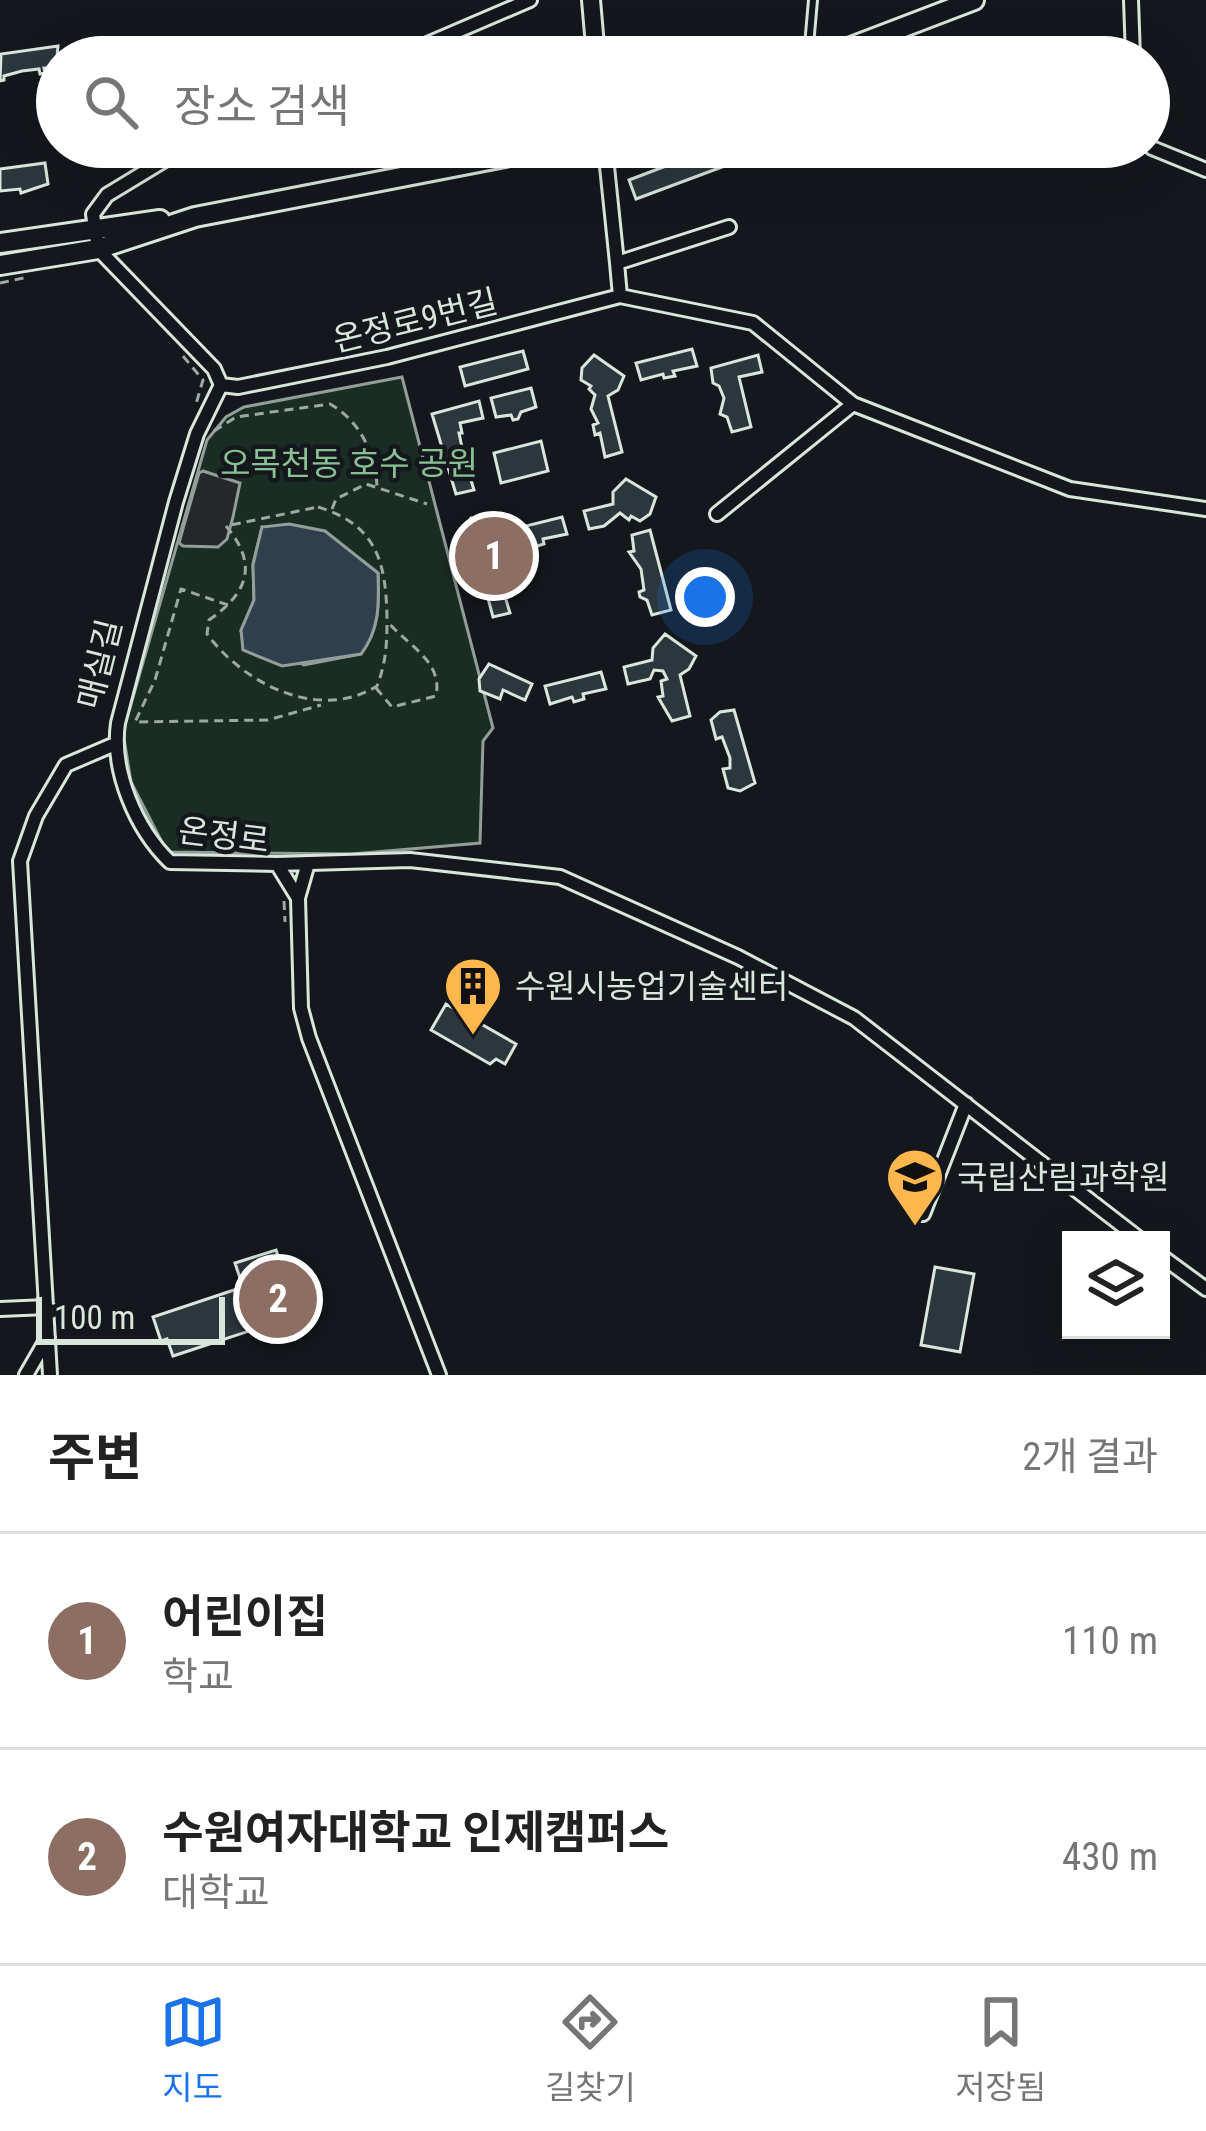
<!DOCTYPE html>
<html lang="ko">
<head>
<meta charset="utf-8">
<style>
  body { margin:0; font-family:"Roboto Condensed","Noto Sans KR",sans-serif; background:#f6f6f6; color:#222 }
  .controls { position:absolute; right:36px; bottom:36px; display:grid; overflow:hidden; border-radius:0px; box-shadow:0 12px 48px #0002 }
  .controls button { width:108px; height:108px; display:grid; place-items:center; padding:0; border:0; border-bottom:3px solid #e0e0e0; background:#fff; color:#222; font:60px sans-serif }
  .scale { position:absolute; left:36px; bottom:30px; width:189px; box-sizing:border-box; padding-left:12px; border:6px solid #d8e6dc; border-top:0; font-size:33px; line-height:42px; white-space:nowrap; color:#d8e6dc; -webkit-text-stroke:9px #14181c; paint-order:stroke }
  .you { position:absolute; left:705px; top:597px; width:42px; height:42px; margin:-30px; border:9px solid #fff; border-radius:50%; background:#1a73e8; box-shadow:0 0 0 18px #1a73e833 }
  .badge { display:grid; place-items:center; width:78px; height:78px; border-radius:50%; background:#1a73e8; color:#fff; font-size:39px; font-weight:700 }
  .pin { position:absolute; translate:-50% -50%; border:6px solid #fff; box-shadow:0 3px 12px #0006 }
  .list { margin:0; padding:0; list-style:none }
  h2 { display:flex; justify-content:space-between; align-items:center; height:156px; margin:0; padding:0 48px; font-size:51px }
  h2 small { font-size:39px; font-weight:400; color:#767676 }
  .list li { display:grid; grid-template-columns:78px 1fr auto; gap:36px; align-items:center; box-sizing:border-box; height:216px; padding:0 48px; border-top:3px solid #e0e0e0 }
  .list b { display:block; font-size:45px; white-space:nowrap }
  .list p { margin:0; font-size:39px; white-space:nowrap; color:#767676 }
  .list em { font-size:39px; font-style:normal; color:#767676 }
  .icon { flex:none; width:66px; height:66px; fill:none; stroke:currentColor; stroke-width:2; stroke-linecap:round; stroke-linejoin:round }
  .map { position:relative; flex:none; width:1206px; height:1375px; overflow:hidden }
  .search { position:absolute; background:#fff; box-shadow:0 12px 48px #0002; left:36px; right:36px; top:36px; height:132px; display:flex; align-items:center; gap:30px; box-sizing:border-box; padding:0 42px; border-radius:66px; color:#767676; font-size:45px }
  .sheet { height:588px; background:#fff }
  nav { display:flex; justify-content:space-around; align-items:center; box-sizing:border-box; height:168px; border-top:3px solid #e0e0e0; background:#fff; font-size:33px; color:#767676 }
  nav a { display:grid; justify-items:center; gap:6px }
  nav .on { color:#1a73e8 }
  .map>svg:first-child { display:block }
</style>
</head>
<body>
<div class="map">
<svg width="1206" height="1375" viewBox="0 0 1206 1375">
  <rect width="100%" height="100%" fill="#14181c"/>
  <path fill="#1a2d24" stroke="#939e99" stroke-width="3" fill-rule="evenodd" d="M402,377l91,351 -10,13 -3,102 -128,11 -185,-2 -36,-70 -8,-50 84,-292 19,-23 18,-10zM262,527l102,35 14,11c1,31 2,56 -17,81l-57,11 -63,-34 13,-31 -1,-36z"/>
  <path fill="#24282b" stroke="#939e99" stroke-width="3" d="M203,471l37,12 -7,34 -6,22 -9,8 -35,-1 -4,-3 5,-18 15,-52z"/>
  <path fill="#2f3f4d" stroke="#939e99" stroke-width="3" d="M289,524l36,7 53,42c1,30 2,56 -17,81l-79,12 -39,-16 -2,-20 13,-30 -1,-35 9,-38z"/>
  <path fill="#2c363c" stroke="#d8e6dc" stroke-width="3" d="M58,46l-2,22h-12l1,5 -5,1 -1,-5 -17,2 -18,5v4l-4,1 1,-27z
    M716,147h26l4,11 -110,41 -7,-19z
    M45,163l3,21 -27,9 -1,-4 -20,2v-22z
    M692,349l5,17 -24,5 2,5 -11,2 -1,-4 -22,6 -5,-17z
    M523,351l5,18 -63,17 -5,-19z
    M594,355l30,21 -6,14 -10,6 14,56 -17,5 -5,-24 -5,2 -2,-10 5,-2 -7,-14 4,-14 -6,-6 2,-3 -10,-6 1,-12z
    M758,355l4,17 -23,5 12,50 -19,5 -5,-15 -7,-3 4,-16 -5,-12 -6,-3 -2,-15z
    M531,388l5,19 -15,5 -3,7 -5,1 -2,-5 -15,2 -5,-19z
    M479,401l4,17 -23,5 2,10h-3l5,24 5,-1 3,10 -5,1 7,23 -18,4 -24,-80z
    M541,441l7,30 -47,12 -7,-30z
    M626,479l30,18 -6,17 -10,7 -9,-5 -2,4 -9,-7 -16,13 -15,3 -5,-18 29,-7v-12z
    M562,517l5,17 -24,5 1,5 -10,3 -1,-6 -23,7 -4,-17z
    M471,518l17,6 6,10 -6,10 5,3 -4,6 10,11 2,16 5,-1 2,10 -5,1 7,23 -17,4 -15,-56 -12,-1 -12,-9z
    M650,530l21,80 -19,5 -5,-15 -7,-3 -1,-5 5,-2 -3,-21 -12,-17 5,-1 -2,-16z
    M665,634l31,22 -7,13 -9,6 10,41 -18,5 -14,-24 5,-1 -2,-15 6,-2 -4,-8 -9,-1 -4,9 -22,5 -4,-17 28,-7 1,-12z
    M489,664l43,20 -7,16 -22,-10 -3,9 -20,-8 -1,-12z
    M601,672l5,17 -23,5 1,5 -10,3 -2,-5 -22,7 -5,-18z
    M734,710l21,73 -15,8 -12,-3 -5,-19 7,-1v-10l-8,-21 -6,2 -5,-19 9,-8z
    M446,1004l70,40 -11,20 -9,-5 -6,5 -59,-34z
    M276,1250l22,65 -125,41 -6,-17 -6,2 -8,-24 90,-30 -8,-24z
    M935,1267l39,7 -14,78 -39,-7z"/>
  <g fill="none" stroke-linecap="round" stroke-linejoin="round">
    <g stroke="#d8e6dc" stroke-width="12">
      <path id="lane" d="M808,57l5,-57"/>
    </g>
    <g stroke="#d8e6dc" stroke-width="18">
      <path id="street" d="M1131,0l2,57
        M397,57l133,-57
        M1149,143l3,5 54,22
        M186,147l-79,48 -14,19 5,35 116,120 7,16 -24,49 -21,68 -58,221c-7,48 18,106 52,139l107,2 133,-4 150,17 178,80 116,61 287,222
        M605,147l12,116 112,-36
        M617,263l3,33 133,27 100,81 217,85 136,20
        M221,385l17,2 149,-30 233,-61
        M717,514l136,-110
        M277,864l21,34 3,110 8,30 130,337
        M298,898l10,-35
        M923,1214l43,-110
        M1161,1256l45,33
        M0,1309l47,-2
        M26,1375l22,-38
        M50,1375l-30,-514 16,-45 30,-51 49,-21"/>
    </g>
    <g stroke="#d8e6dc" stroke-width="22">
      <path id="secondary" d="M591,0l5,57"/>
    </g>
    <g stroke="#d8e6dc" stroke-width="24">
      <path id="primary" d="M825,57l149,-57
        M0,243l160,-23
        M0,265l98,-16 97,-32 361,-70"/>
    </g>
    <path stroke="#9da8a2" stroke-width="3" stroke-dasharray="9 6" stroke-linecap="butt" d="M0,283l28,-6
      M183,356l20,24 -7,24
      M214,431l22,-14 94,-13c30,17 45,49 47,82
      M318,507c60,18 68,57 69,112 0,25 -1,44 -10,67 -58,36 -133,-2 -170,-52l2,-14c40,-28 49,-56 17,-94z
      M332,509l4,-10 30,-15 61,20
      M228,605l-47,-16 -26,91 -20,42 133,-2 53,-15
      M376,688l16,19 44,-11c7,-35 -28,-50 -48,-74
      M284,901l1,21"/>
    <use href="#lane" stroke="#14181c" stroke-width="6"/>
    <use href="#street" stroke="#14181c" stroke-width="12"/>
    <use href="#secondary" stroke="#14181c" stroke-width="16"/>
    <use href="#primary" stroke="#14181c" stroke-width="18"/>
  </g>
  <defs>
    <g id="building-pin" transform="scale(3)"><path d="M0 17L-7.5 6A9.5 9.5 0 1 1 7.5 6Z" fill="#ffb74d" stroke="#14181c"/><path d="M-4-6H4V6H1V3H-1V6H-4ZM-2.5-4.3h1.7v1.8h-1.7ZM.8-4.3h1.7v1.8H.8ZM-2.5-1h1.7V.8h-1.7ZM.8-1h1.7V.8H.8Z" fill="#111"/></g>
    <g id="school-pin" transform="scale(3)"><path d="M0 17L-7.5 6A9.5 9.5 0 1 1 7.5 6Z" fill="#ffb74d" stroke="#14181c"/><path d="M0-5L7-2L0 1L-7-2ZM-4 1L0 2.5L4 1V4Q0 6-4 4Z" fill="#111"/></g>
  </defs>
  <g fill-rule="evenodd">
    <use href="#building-pin" x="473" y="986"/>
    <use href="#school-pin" x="915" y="1177"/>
  </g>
  <g text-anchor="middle" stroke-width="9" stroke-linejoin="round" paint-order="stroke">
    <g font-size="33" fill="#d8e6dc" stroke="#14181c">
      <text transform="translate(415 320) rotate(-14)" y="12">온정로9번길</text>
      <text transform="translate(99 664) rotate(-76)" y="12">매실길</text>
      <text transform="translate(224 835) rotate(7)" y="12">온정로</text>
    </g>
    <g font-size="33" fill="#8ac095" stroke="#14181c">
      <text x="349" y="475">오목천동 호수 공원</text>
    </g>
    <g font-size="33" fill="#d8e6dc" stroke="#14181c" text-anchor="start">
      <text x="515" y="998">수원시농업기술센터</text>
      <text x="957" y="1189">국립산림과학원</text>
    </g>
  </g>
</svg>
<div class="controls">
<button><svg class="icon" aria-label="layers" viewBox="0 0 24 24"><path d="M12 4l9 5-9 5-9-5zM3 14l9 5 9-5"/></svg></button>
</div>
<div class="scale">100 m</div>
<div class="you"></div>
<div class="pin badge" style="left:494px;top:556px;background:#8d6e63">1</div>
<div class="pin badge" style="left:278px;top:1299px;background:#8d6e63">2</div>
<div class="search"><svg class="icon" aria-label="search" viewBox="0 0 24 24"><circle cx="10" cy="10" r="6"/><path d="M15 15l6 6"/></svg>장소 검색</div>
</div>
<section class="sheet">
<h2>주변<small>2개 결과</small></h2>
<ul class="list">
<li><span class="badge" style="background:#8d6e63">1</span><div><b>어린이집</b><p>학교</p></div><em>110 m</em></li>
<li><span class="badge" style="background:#8d6e63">2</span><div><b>수원여자대학교 인제캠퍼스</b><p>대학교</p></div><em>430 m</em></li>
</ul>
</section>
<nav>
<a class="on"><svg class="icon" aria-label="map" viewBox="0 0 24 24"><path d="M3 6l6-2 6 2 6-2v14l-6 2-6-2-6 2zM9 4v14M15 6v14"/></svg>지도</a>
<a><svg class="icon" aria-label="directions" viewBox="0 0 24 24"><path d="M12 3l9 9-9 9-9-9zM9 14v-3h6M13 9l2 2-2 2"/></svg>길찾기</a>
<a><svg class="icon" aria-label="saved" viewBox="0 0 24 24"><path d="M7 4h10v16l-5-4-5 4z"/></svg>저장됨</a>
</nav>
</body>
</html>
